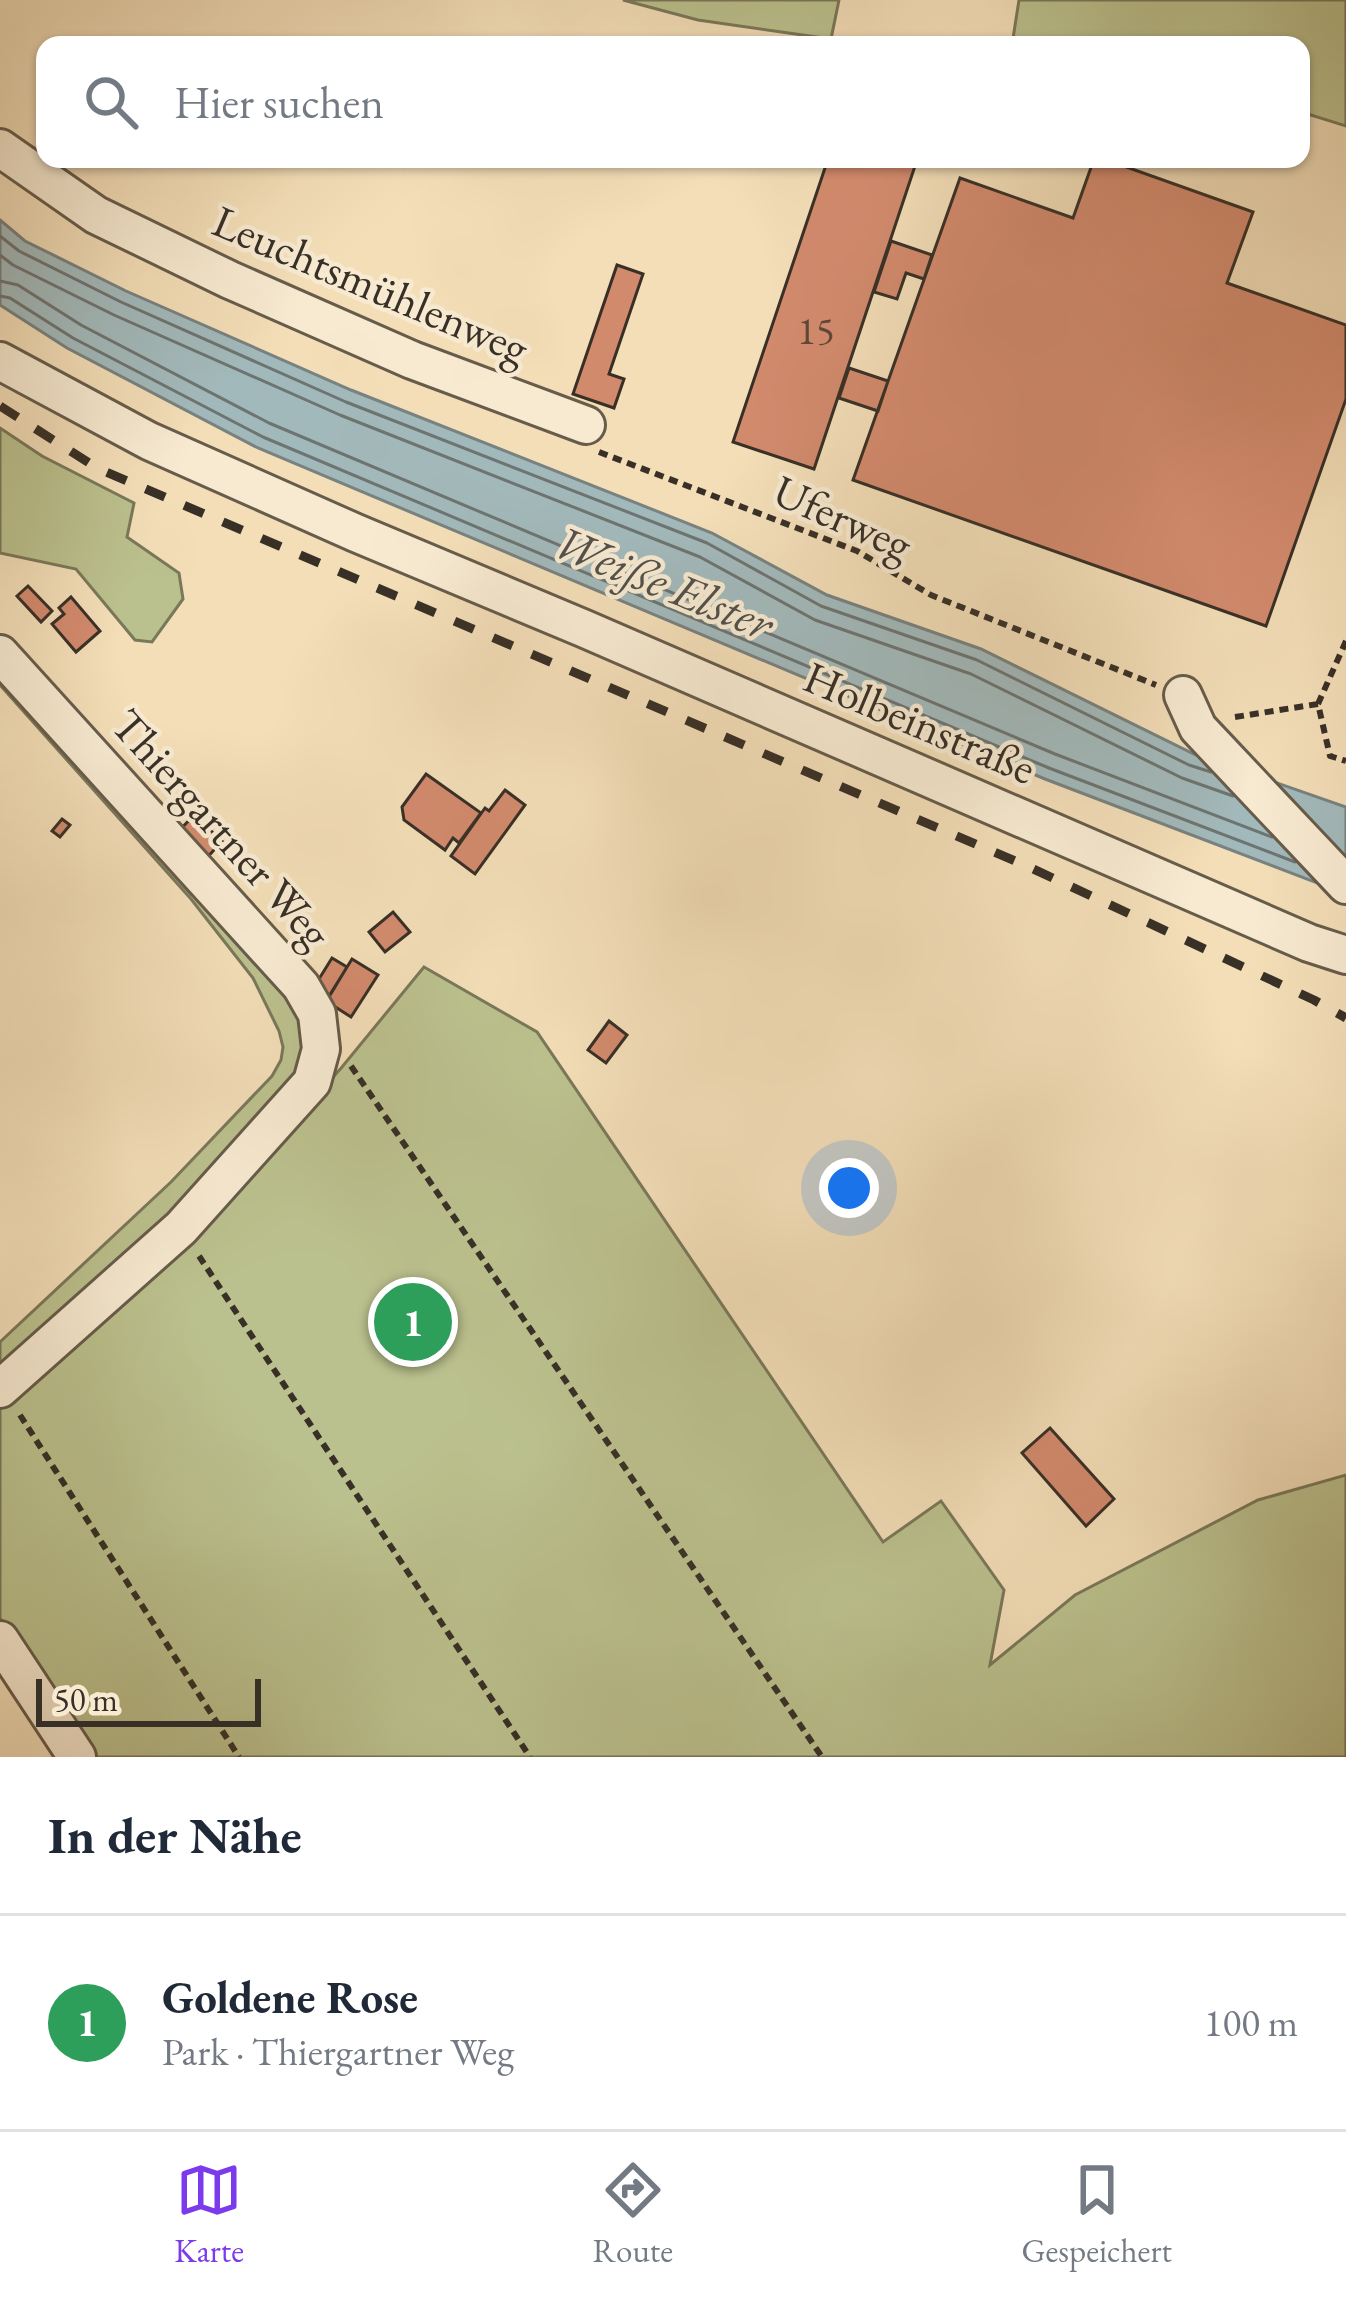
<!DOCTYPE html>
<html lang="de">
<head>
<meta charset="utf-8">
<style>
  body { margin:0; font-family:"EB Garamond",serif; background:#f6f6f7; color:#1f2937 }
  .scale { position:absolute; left:36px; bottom:30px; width:225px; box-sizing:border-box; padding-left:12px; border:6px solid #383027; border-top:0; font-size:33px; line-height:42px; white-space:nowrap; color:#383027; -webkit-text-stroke:9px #f7ead1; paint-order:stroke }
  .you { position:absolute; left:849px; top:1188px; width:42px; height:42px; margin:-30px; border:9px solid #fff; border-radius:50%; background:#1a73e8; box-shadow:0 0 0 18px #1a73e833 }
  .badge { display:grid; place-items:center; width:78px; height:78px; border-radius:50%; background:#7c3aed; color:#fff; font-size:39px; font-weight:700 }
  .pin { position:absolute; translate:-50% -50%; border:6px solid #fff; box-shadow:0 3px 12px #0006 }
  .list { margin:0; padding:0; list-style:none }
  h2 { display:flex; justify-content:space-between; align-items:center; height:156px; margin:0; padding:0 48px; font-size:51px }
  h2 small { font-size:39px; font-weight:400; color:#747a83 }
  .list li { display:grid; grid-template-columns:78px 1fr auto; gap:36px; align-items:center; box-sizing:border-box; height:216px; padding:0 48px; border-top:3px solid #e0e1e3 }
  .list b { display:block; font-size:45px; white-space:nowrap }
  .list p { margin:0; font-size:39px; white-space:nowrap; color:#747a83 }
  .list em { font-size:39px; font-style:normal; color:#747a83 }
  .icon { flex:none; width:66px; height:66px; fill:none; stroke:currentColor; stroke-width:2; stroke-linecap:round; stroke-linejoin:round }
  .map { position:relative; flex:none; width:1346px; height:1757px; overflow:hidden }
  .search { position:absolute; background:#fff; box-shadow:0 3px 9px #0004; left:36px; right:36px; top:36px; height:132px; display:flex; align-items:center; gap:30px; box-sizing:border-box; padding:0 42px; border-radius:24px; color:#747a83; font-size:45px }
  .sheet { height:372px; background:#fff }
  nav { display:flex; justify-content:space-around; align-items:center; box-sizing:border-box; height:168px; border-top:3px solid #e0e1e3; background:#fff; font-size:33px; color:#747a83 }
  nav a { display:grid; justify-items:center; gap:6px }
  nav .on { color:#7c3aed }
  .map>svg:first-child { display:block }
</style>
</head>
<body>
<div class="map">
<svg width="1346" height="1757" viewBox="0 0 1346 1757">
  <rect width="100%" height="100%" fill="#f3deb8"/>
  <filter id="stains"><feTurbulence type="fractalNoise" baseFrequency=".00167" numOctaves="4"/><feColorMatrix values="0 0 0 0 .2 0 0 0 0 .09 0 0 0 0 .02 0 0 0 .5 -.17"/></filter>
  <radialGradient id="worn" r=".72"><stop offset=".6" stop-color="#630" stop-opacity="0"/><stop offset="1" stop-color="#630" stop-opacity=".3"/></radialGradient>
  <path fill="#bbc18e" stroke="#7a785a" stroke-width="3" d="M623,0h216l-8,39 -133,-19z
    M1019,0h327v126l-45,-14v-67h-206l-23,-7 -60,7z
    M0,428l42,28 92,47 -7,34 52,36 4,26 -31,43 -17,-2 -59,-71 -76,-16z
    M0,675l191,219 11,-8 101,118 3,59 -39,59 -267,260v-40l171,-160 101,-106 9,-16 2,-13 -4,-16 -26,-53 -62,-79 -191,-214z
    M424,967l113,65 346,510 58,-41 63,89 -14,75 85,-70 183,-95 88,-25v282h-1256l-90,-139v-218l181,-150 161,-183z"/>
  <path fill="#a2b9bb" stroke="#788280" stroke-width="3" d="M0,220l25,21 101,50 225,99 361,143 115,62 154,54 213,105 152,53v87l-301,-115 -787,-331 -191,-100 -67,-43z"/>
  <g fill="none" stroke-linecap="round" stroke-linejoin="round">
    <path stroke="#6d7471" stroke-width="3" d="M0,236l19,15 102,51 225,100 361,141 114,63 156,54 212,105 22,7
      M0,255l13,10 101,50 226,100 360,142 115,63 156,54 211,104 51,18
      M0,281l18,4 63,40 188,98 786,331 217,83
      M0,296l10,2 63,40 190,99 786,331 246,94"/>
  </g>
  <path fill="#d28a6d" stroke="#383027" stroke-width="3" d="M828,159h77l11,4 -102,306 -81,-27z
    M1094,159h10l149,53 -26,71 119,42v74l-80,227 -413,-146 107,-302 113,40z
    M891,241l41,14 -8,24 -18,-6 -9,26 -23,-7z
    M617,265l26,9 -34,100 15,5 -10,29 -41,-14z
    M849,368l39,13 -10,30 -39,-13z
    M28,586l24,25 -11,11 -24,-26z
    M71,597l29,34 -24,21 -24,-28 12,-10 -5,-6z
    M426,774l55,39 -22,30 -6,-5 -8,12 -41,-30 -2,-13z
    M505,790l20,15 -50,69 -24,-18 34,-48 4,3z
    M194,815l28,26 -17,19 -29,-26z
    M62,819l8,6 -10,12 -8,-6z
    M393,912l17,20 -25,20 -16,-20z
    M332,958l15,9 -18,30 -15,-10z
    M352,959l26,16 -27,42 -25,-16z
    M609,1021l18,14 -21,28 -18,-13z
    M1050,1428l64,71 -28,27 -64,-73z"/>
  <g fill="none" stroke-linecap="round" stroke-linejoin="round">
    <g stroke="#675c4b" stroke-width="42">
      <path id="minor" d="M0,148l96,67 134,65 182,80 174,65
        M0,361l149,80 207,92 229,96 724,314 37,12
        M0,654l301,332 16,28 4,35 -9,33 -131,146 -181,161
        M1183,695l15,33 148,157
        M0,1640l77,117"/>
    </g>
    <path stroke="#383027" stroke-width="6" stroke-dasharray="9 6" stroke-linecap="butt" d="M599,452l258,99 74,44 225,90
      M1346,641l-28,63 12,52 16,5
      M1235,717l83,-13
      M351,1066l471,691
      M199,1256l331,501
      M20,1415l219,342"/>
    <use href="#minor" stroke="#f7ead1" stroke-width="36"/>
    <path stroke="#383027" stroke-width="9" stroke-dasharray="21 21" stroke-linecap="butt" d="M0,406l97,62 932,399 285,133 32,18"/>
  </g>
  <g text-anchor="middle" stroke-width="9" stroke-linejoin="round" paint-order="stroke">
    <g font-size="39" fill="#5e4638">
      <text x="816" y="344">15</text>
    </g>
    <g font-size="45" fill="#383027" stroke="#f7ead1">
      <text transform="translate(371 284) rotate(23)" y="16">Leuchtsmühlenweg</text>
      <text transform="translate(843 517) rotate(24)" y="16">Uferweg</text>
      <text transform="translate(920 722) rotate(23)" y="16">Holbeinstraße</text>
      <text transform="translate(222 828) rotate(48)" y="16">Thiergartner Weg</text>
    </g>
    <g font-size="48" font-style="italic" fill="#52524c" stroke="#f7ead1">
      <text transform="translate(664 582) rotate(22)" y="17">Weiße Elster</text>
    </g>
  </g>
  <rect width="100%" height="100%" filter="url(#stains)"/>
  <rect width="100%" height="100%" fill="url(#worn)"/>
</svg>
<div class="scale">50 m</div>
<div class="you"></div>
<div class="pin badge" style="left:413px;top:1322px;background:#2e9e5b">1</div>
<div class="search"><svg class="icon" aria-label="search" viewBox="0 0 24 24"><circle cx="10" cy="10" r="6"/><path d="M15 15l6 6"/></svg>Hier suchen</div>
</div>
<section class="sheet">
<h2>In der Nähe<small></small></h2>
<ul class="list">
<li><span class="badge" style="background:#2e9e5b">1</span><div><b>Goldene Rose</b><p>Park · Thiergartner Weg</p></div><em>100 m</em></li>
</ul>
</section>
<nav>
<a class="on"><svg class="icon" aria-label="map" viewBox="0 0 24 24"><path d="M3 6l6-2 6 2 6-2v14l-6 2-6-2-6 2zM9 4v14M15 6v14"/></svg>Karte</a>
<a><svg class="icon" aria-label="directions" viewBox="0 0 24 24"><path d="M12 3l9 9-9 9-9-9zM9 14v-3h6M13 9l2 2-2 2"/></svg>Route</a>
<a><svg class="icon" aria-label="saved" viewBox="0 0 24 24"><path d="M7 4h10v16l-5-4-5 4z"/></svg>Gespeichert</a>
</nav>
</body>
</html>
